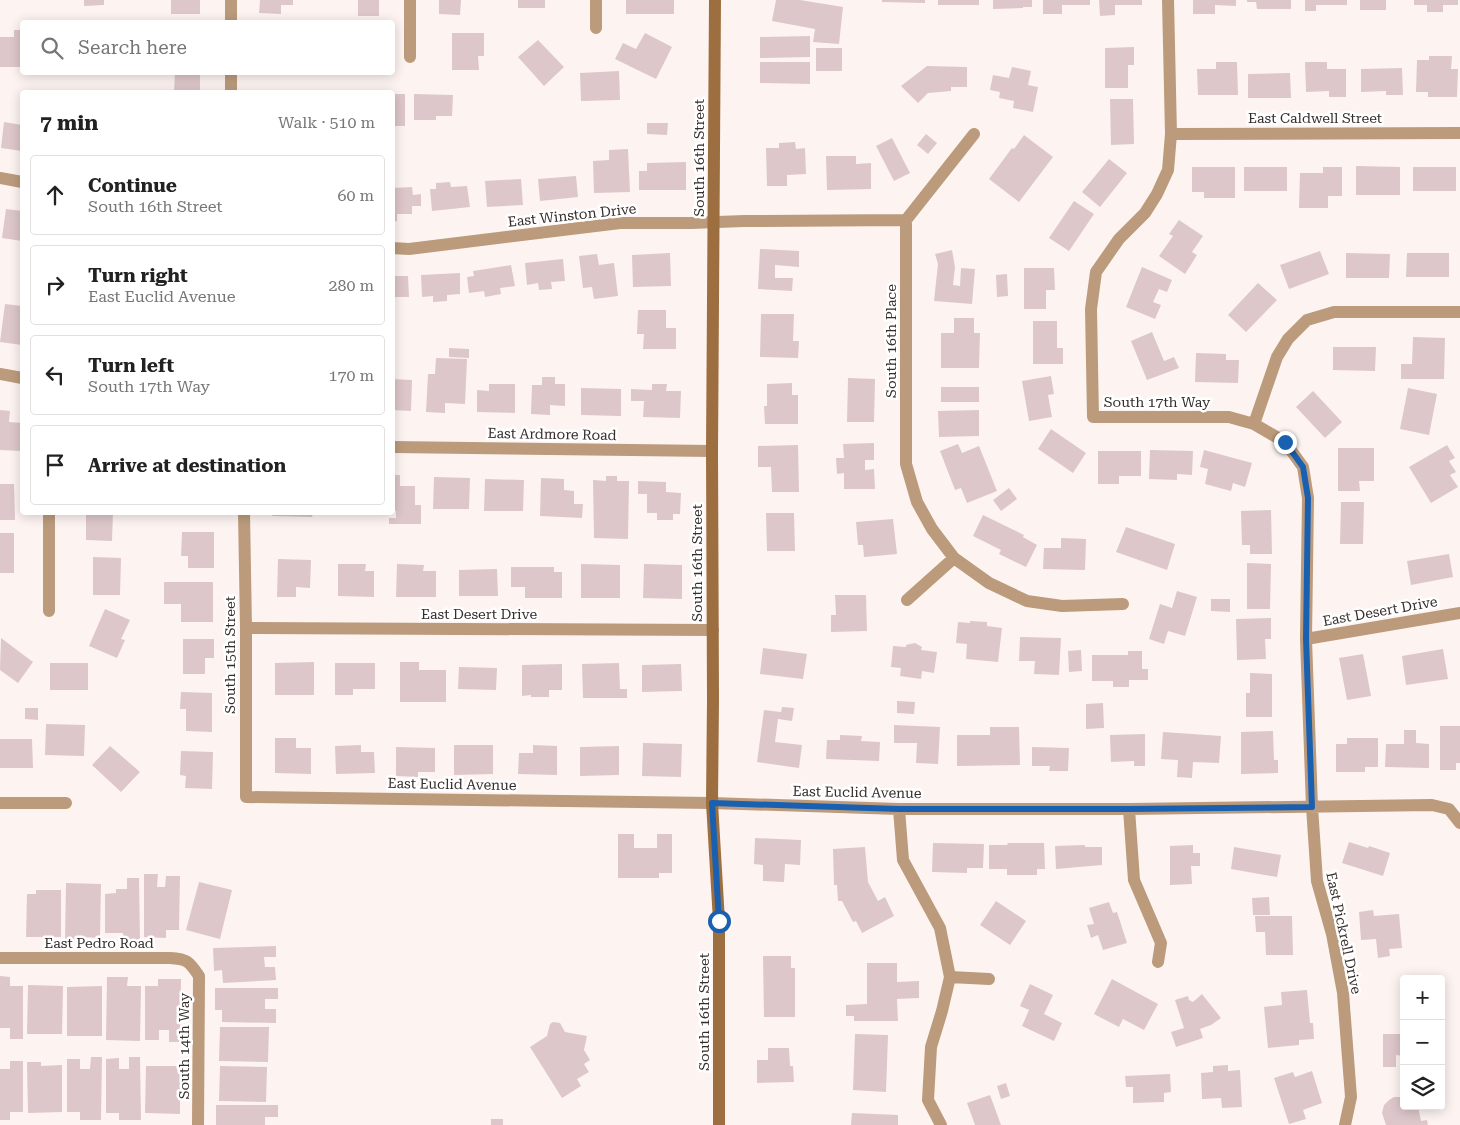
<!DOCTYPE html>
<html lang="en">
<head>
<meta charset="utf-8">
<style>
  body { margin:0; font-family:"Roboto Serif",serif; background:#f2f2f2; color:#222 }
  .controls { position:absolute; right:15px; bottom:15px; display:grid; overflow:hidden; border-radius:5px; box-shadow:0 2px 12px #0003 }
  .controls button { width:45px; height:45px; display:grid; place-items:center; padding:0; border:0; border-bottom:1px solid #e0e0e0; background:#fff; color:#222; font:25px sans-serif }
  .stop { position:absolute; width:15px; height:15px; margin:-11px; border:4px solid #1a60b0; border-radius:50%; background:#fff }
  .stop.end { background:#1a60b0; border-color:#fff; box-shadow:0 1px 5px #0008 }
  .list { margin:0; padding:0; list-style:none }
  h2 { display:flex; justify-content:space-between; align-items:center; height:65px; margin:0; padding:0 20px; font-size:21px }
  h2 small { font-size:16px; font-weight:400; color:#767676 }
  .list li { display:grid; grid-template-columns:32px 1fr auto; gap:15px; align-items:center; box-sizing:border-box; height:80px; margin:0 10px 10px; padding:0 10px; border:1px solid #e0e0e0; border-radius:5px }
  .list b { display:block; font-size:19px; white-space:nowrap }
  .list p { margin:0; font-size:16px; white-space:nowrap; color:#767676 }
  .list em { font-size:16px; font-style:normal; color:#767676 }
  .icon { flex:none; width:28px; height:28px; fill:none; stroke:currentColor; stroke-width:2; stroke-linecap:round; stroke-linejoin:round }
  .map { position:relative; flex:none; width:1460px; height:1125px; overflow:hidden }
  .search { position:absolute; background:#fff; box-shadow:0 2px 12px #0003; left:20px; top:20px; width:375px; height:55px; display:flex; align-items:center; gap:12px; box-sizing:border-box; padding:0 18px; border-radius:5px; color:#767676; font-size:19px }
  .panel { position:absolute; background:#fff; box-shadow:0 2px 12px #0003; left:20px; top:90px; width:375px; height:425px; border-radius:5px }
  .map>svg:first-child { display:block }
</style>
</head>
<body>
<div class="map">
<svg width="1460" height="1125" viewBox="0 0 1460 1125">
  <rect width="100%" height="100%" fill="#fdf4f2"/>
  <path fill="#ddc7ca" d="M84,0h20v5l-20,1z
    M171,0h29v14h-29z
    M260,0h33v5h-12v9l-22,-1z
    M358,0h21v16h-21z
    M439,0h22l-1,15 -21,-1z
    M518,0h27v8h-27z
    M626,0h48v14h-48z
    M776,0h24l43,7 -4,37 -26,-2 2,-13 -43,-8z
    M882,0h43v3l-43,-1z
    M938,0h41v5h-41z
    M993,0h39v7h-9v1l-30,1z
    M1043,0h47v5h-28v9h-19z
    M1099,0h43v5h-27v10l-15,1z
    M1193,0h43v6l-21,-1v9h-22z
    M1247,0h44v9h-34l-1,-7h-9z
    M1305,0h42v5h-31v6h-11z
    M1360,0h26v10h-26z
    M1414,0h44v5h-15v7h-16v-7h-13z
    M179,20l22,1v1h-23z
    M14,30h8v37h-22v-30h14z
    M452,33h32v23h-6l1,14h-27z
    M645,33l27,14 -16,32 -41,-20 8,-16 13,6z
    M810,36v21l-50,1v-21z
    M538,40l26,27 -20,19 -26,-29z
    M1134,47v18h-6v23h-23v-40z
    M816,48h26v23h-26z
    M1429,56h23l-1,13h7l-1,28h-29v-5h-12l1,-32h12z
    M760,62h50v22l-50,-1z
    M1216,62h21l1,33h-40l-1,-26h19z
    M1305,62h22v7h19v28h-17v-6l-23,1z
    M927,66l40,1v20h-16v4l-23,2 -10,10 -17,-17z
    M1012,67l19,4 -3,14 10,2 -5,25 -20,-4 1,-7 -15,-3 1,-6 -10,-2 3,-15 16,3z
    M1402,68l1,27h-17v-4l-25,1v-23z
    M619,71l1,29 -39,1 -1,-28z
    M175,72l25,1v19h-26z
    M1290,73l1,25h-43v-24z
    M392,94h13v32h-13z
    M414,94l39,1 -1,21h-16v4h-22z
    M1110,99h23l1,45 -23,1z
    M4,122l18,3v26l-21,-3z
    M647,123h21l-1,12 -20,-1z
    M926,134l11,9 -9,11 -11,-9z
    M1024,135l29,22 -34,45 -30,-23 23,-31 2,1z
    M892,138l18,35 -16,8 -18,-35z
    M795,142l1,7 9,-1 1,26 -19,1v11h-20l-1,-38h13v-5z
    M628,149l2,43 -36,1 -1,-32 16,-1v-10z
    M826,156h30v8l15,-1v26l-44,1z
    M1109,159l18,14 -27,34 -18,-15z
    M686,162v28h-47v-19h8v-8z
    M1356,166l44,1v28h-44z
    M1192,167h43v31h-31v-6h-12z
    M1244,167h43v24h-43z
    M1323,167h19v29h-14v12h-29l1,-35h23z
    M1413,167h43v24h-43z
    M576,176l2,21 -38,4 -2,-22z
    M521,179l2,26 -36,2 -2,-26z
    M450,182l1,5 16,-1 3,21 -38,4 -2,-22h6v-6z
    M412,187l1,8 8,-1v12h-9v8h-15v7l-5,1v-34z
    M1074,201l20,13 -25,37 -20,-13z
    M6,209l16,2v30l-20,-3z
    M1179,220l24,16 -11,16 5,3 -12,19 -26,-18 14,-20 -4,-2z
    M760,249l39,2v16l-24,-2v13h18l-1,13 -34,-2z
    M952,250l3,17 -2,18 7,1 1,-18 14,1 -3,35 -38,-3 4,-37 -3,-10z
    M1320,251l9,23 -40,15 -9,-24z
    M670,253l1,33 -38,1 -1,-32z
    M1346,253l44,1 -1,24h-43z
    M1407,253h42v24h-43z
    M597,254l2,11 15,-2 4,33 -24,3 -2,-12 -9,1 -4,-32z
    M563,259l2,22 -14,1 1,7 -13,1 -1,-7 -11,2 -2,-22z
    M511,265l4,21 -15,2 1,6 -16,3 -1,-6 -15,2 -2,-16 7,-1 -1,-5z
    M1142,267l30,13 -5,12 -8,-3 -6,13 8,3 -6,14 -29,-12z
    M1024,268h30l1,22h-9v19h-22z
    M460,273v21l-13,1v6l-14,1v-6l-11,1 -1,-22z
    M1007,274l1,22 -11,1 -1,-22z
    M392,276h16l1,21h-17z
    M1258,283l19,17 -31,32 -18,-17z
    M5,304l17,2v39l-22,-3z
    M638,310h28v18h10v21h-33l1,-15h-7z
    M761,314h33l-1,27h6l-1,17 -38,-1z
    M954,318h20v15h6l-1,35h-38v-35h13z
    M1033,321h24v27h6v16h-30z
    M1152,332l12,29 10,-4 5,11 -32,12 -16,-39z
    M1413,337l32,1 -1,41h-43v-15h11z
    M1333,347h43l-1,24 -42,-1z
    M449,348l20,1v9l-20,-1z
    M1196,353l30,1v6h13l-1,23 -43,-1z
    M436,358l31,1 -2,45 -20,-1v10l-19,-1 2,-38h7z
    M1051,376l3,18 -6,1 4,22 -23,4 -7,-40z
    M542,377h13v7h10v22l-15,-1v10l-19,-1 1,-29h10z
    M848,378l27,1 -1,43h-27z
    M392,379l20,1 -1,31 -19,-1z
    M792,383v12h6v29h-33l-1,-18h3v-22z
    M489,384h26v29l-38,-1v-22l12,1z
    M652,384h15l-1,7h15l-1,27 -37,-1 1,-16h-13v-12l21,1z
    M941,387h38v15h-38z
    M581,388l40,1v27l-40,-1z
    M1408,388l29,6 -8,41 -29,-6z
    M1313,391l29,31 -17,16 -29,-31z
    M0,410l10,1 -1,11 13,1 -1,28 -21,-1z
    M979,410v26l-40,1 -1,-26z
    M1051,429l35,24 -13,20 -35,-24z
    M874,443v17h-9v10l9,-1 1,20h-31v-16l-7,1 -1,-16h8l-1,-14z
    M958,444l4,9 17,-7 18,45 -30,12 -6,-15 -6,2 -15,-39z
    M798,445l1,47h-27l-1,-25h-13v-21z
    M1447,445l8,13 -6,3 7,11 -6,3 8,12 -27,16 -22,-36z
    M1338,448h36v33h-15l1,10h-22z
    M1150,450l43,1 -1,24 -15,-1v6l-28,-1z
    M1204,450l48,13 -7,24 -12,-4 -2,8 -26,-7 3,-15 -8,-2z
    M1098,451h43v25h-22v8h-21z
    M392,475h8v11h15v19h6v19h-32v-6h7v-7h-4z
    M606,476h11v5h12l-1,58 -34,-1 -1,-58 13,1z
    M434,477l36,1 -1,31h-36z
    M541,478l23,1v11l10,1v13h9l-1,14 -42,-2z
    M485,479l39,1 -1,31h-39z
    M638,481l28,1v10l15,1 -1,21h-7v6h-16v-7h-10v-19h-9z
    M0,484h14l1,36h-15z
    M1009,488l8,11 -16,12 -8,-11z
    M1341,502h23l-1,42h-23z
    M1271,510l1,44h-22v-9h-8l-1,-34z
    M86,512h27l-1,29 -26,-1z
    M272,512h41l-1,5 -40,-1z
    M766,513h28l1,38h-28z
    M983,515l41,20 -1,2 14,8 -11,22 -27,-13 2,-4 -28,-14z
    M893,519l4,35 -33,3 -1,-12h-5l-2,-23z
    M1126,527l49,17 -8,26 -51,-18z
    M182,532h32v36h-26v-12h-7z
    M0,533h14v40h-14z
    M1061,538l25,1 -1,31 -42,-1 1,-21h17z
    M1449,554l4,23 -42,8 -4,-24z
    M93,557l28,1 -1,37h-27z
    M278,559l33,1 -1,28 -14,-1v10h-19z
    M1247,563l24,1 -1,45h-23z
    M338,564h28l-1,7h9v26l-36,-1z
    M397,564l27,1 -1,6h13v26h-40z
    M581,564l39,1v33h-39z
    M644,564l38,1v34l-39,-1z
    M511,567h43v5h8v26h-37v-11h-14z
    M497,569l1,27h-39v-26z
    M164,582h49v40h-32v-18h-17z
    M1177,591l20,6 -12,39 -17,-5 -4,13 -15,-5 11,-35 12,4z
    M835,595h31l1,36 -36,1v-17h5z
    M1211,599h19v13l-19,-1z
    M105,609l25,11 -9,19 4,1 -8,18 -28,-12z
    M1271,618v21h-6l1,20 -29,1 -1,-41z
    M970,621l17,1v4l15,2 -4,34 -32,-3 1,-15 -11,-1 2,-21 12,1z
    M1020,637l41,1 -2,37 -25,-1 1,-13h-16z
    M1,638l32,24 -15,21 -18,-13z
    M183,639h31v19h-9v16h-22z
    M915,643l7,4 -1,3 16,2 -3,21 -12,-2 -1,8 -21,-3 1,-8 -10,-1 2,-21 13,1v-2z
    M763,648l44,6 -4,25 -43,-5z
    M1443,649l5,30 -42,6 -4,-29z
    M1081,650l1,21 -13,1 -1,-21z
    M1128,651h14v18h6v11h-19v7h-16v-6h-21v-26h36z
    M1363,654l8,42 -24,4 -8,-42z
    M314,662v33h-39v-32z
    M400,662h19v8h27v32h-46z
    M50,663h38v27h-38z
    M335,663h40v26h-22v6h-18z
    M619,663l1,26h7v9h-44l-1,-34z
    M562,664v26h-13v7h-18v-2l-9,1v-31z
    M681,664l1,27 -40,1v-27z
    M459,667l38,1 -1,22 -38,-1z
    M1250,673l22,1v43h-26v-24h4z
    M181,692l31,1v39l-26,-1v-22h-6z
    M897,701l18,1 -1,12 -17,-1z
    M1103,703l1,25 -18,1v-25z
    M782,707l12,1 -2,13 -14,-2 -3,23 27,3 -3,23 -42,-6 7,-52 17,2z
    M25,708h13v12l-13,-1z
    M46,724l39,1 -1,31 -39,-1z
    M894,725l46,2 -2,37 -22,-1 1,-20h-23z
    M1440,726h20v37h-4v7h-16z
    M990,727h29l1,38 -63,1v-31h33z
    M1404,730h12v13l13,1v24l-44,-1 1,-23h18z
    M1273,731l1,29h4v13l-37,1v-42z
    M1163,732l58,4 -2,27 -26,-1 -1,16 -15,-1 1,-17 -17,-1z
    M1145,734v32h-11v-5l-23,1 -1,-27z
    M840,735l22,1 -1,5 19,1 -1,19 -53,-2 1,-19h13z
    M275,738h21v10h15v26l-36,-1z
    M1347,738h31v29h-13v5h-29v-28h11z
    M0,739h32l1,29h-33z
    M643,743l39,1 -1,33 -39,-1z
    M361,745v7h13l1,21 -39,1 -1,-28z
    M454,745h39v29l-39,1z
    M533,745l24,1v29l-39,-1 1,-21h14z
    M110,746l30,26 -19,20 -29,-27z
    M619,746v29l-39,1v-29z
    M396,747l39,1v24h-17v5l-22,-1z
    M1032,747l37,1 -1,23h-19l1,-5h-18z
    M181,751l32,1 -1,37 -27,-1 1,-12 -6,-1z
    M618,834h16v14h23v-14h15v39h-13v5h-41z
    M755,838l46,2 -1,25 -15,-1 -1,18 -21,-1v-16l-9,-1z
    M1349,842l19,6 1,-2 21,7 -7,23 -41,-13z
    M933,843l51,1 -1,24h-16v5l-35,-1z
    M1008,843h36l1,26h-8v6h-30v-6h-18v-24h18z
    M1085,845v2h17v18l-46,4 -1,-23z
    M1193,845v8h7v13h-9l1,18 -22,1v-39z
    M865,847l3,35 10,19 7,-4 9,19 -32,17 -6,-12 -3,1 -11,-21h-4l-1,-16h-3l-1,-36z
    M1234,847l47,8 -4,22 -46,-8z
    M144,874h14l-1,13h8l1,-11h14l-1,54h-13v8l-22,-1z
    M127,878h12l1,63 -17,1v-9h-18v-39l11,-1v-4h11z
    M199,882l33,8 -12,49 -34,-9z
    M66,883l35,1 -1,54 -17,-1v4h-18z
    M36,890h25v47h-35l1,-43h9z
    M1269,897l1,18h-17l-1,-17z
    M996,901l30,20 -16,24 -30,-20z
    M1109,902l4,11 4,-1 10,31 -24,7 -5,-15 -7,3 -4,-13 7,-1 -5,-16z
    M1373,910l1,6 25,-2 3,34 -13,1 1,7 -12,2 -2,-19 -15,1 -2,-28z
    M1255,916h37l1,39h-27l-1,-23h-9z
    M276,946v11h-12l1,10h10l1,13 -53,3 -1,-13 -8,1 -1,-23z
    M763,956h28v12h4v49h-31z
    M867,963h30v19l22,-1v17l-22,1 1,22h-44v-5h-8v-11l21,-1z
    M0,976l10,1v9h13v53h-13v-11h-10z
    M107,977h21l-1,9h14l-1,55 -34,-1z
    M158,979h23l-1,63h-11v-12h-10v10h-14v-54h13z
    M1112,979l46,25 -14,26 -21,-11 -4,8 -25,-13z
    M1030,984l23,11 -9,19 18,9 -8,18 -32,-15 7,-16 -9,-4z
    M28,985l35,1 -1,48h-35z
    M102,986v50h-35v-49z
    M215,988h63v11h-13v10h11v14l-54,-1v-12h-7z
    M1307,990l3,33h3l1,16 -15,1v5l-31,3 -4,-41 18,-2 -1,-13z
    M1202,994l19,24 -10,7 -11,4 3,9 -27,9 -5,-15 13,-4 -9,-28 13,-4 1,4 4,2z
    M553,1022l7,1 5,9 22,4 -3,14 6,10 -6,4 5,8 -12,7 4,7 -19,12 -32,-51 17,-11 3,-12z
    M220,1027h49l-1,35 -49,-1z
    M855,1034l33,1 -2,57 -33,-2z
    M1383,1034h21v22l-8,-1v12h-13z
    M768,1048h21l1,18h3l1,16 -37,1v-23h11z
    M91,1057h11l-1,63h-21v-8h-13v-53h13v10h10z
    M129,1057h11l1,63h-22v-7h-13v-54l13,-1v11h10z
    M10,1061h13v51h-13v8h-10v-51h10z
    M27,1062h14v4l21,-1v47l-34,1z
    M1228,1065v6l12,-1 2,37 -20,1 -1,-10 -19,1 -1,-26 12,-1v-6z
    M146,1066h34v48l-35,-1z
    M220,1066l47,1 -1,35 -47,-1z
    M1312,1071l10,32 -19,7 3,9 -17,5 -15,-46 19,-6 2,5z
    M1170,1074l1,18 -7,1v9l-31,1v-16h-7l-1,-11z
    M1006,1083l4,13 -9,3 -4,-13z
    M990,1095l11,30h-26l-8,-22z
    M1394,1097h10v9h14l3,15 6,-1 1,5h-42l-4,-12 2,-8 5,-5z
    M216,1105h62v12h-13v8h-49z
    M852,1113l46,2v10h-47z
    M491,1119h12v6h-12z"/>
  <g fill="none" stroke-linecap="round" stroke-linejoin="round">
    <path stroke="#bb9b7c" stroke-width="12" d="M231,0v22
      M1168,0l3,134 -3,36 -11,24 -12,19 -26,26 -23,33 -5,37 2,108h136l25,7 31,18 18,25 5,31 -2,141 6,168 5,74 15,53 11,59 8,104 -6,28
      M596,28v-28
      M410,57v-57
      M231,72v20
      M974,134l-68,86v244l11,38 15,27 22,29 35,25 38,18 35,5 61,-2
      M1171,134l289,-1
      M0,178l22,4
      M392,248l17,1 211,-26h71l53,-2 162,-1
      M0,374l22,4
      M1254,424l23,-67 11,-18 19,-19 27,-8h126
      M392,447l320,4
      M49,512v99
      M244,512l2,116v169l466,6 187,6h230l303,-4 17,4 11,14
      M907,600l47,-42
      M246,628l467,2
      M1306,639l154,-26
      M0,803h66
      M899,809l4,51 37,68 10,49 -8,34 -11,36 -3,53 13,25
      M1129,809l5,71 27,63 -3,19
      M0,958h170c17,1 19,3 29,18l-1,149
      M950,977l39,2"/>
    <path stroke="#9d6e3f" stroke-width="12" d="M715,0l-3,451 1,248 -1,104 7,118v204"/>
  </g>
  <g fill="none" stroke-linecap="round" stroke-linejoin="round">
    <path stroke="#1a60b0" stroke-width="6" d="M719,921l-7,-118 187,6h230l183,-2 -6,-168 2,-141 -5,-31 -18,-25"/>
  </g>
  <g text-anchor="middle" stroke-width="5" stroke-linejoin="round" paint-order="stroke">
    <g font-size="14" fill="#352d2b" stroke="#fff">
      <text x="1315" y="123">East Caldwell Street</text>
      <text transform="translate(699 158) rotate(-90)" y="5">South 16th Street</text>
      <text transform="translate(572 215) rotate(-6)" y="5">East Winston Drive</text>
      <text transform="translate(891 341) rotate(-90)" y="5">South 16th Place</text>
      <text x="1157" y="407">South 17th Way</text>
      <text transform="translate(552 434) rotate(1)" y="5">East Ardmore Road</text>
      <text transform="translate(697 563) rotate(-90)" y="5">South 16th Street</text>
      <text transform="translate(1380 611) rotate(-10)" y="5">East Desert Drive</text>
      <text x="479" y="619">East Desert Drive</text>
      <text transform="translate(230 655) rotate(-90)" y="5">South 15th Street</text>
      <text transform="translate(452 784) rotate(1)" y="5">East Euclid Avenue</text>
      <text transform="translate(857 792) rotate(1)" y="5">East Euclid Avenue</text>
      <text transform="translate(1344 933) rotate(78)" y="5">East Pickrell Drive</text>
      <text x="99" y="948">East Pedro Road</text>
      <text transform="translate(704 1012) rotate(-90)" y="5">South 16th Street</text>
      <text transform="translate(184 1046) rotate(-90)" y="5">South 14th Way</text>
    </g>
  </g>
</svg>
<div class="controls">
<button>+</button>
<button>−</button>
<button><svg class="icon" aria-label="layers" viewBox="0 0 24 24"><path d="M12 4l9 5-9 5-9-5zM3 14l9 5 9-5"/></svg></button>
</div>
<div class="stop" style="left:719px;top:921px"></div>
<div class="stop end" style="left:1285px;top:442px"></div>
<div class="search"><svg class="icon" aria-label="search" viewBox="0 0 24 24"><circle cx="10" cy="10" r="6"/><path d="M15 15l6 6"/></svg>Search here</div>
<section class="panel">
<h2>7 min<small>Walk · 510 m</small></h2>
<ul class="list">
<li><svg class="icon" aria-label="ahead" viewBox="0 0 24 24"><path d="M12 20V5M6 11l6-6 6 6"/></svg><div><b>Continue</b><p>South 16th Street</p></div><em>60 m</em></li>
<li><svg class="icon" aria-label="right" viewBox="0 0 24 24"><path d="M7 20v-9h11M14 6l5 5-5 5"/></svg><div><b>Turn right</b><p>East Euclid Avenue</p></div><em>280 m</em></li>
<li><svg class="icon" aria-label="left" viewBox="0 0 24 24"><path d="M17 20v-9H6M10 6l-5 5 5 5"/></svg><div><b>Turn left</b><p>South 17th Way</p></div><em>170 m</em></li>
<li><svg class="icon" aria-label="arrive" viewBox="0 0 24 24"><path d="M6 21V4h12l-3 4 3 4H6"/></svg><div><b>Arrive at destination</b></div></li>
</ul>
</section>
</div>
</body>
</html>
